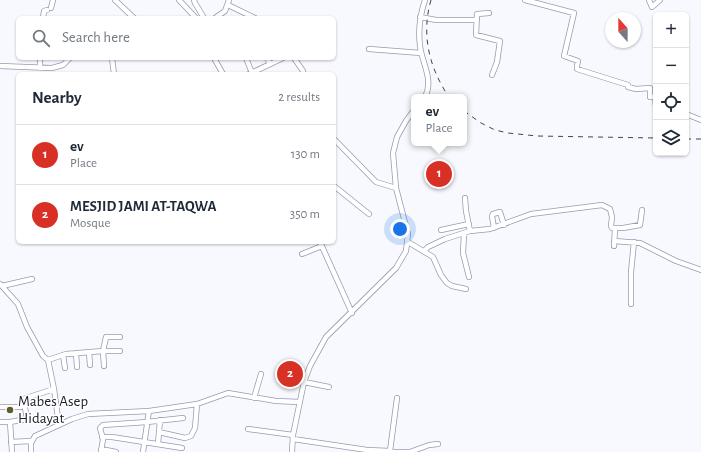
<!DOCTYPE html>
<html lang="en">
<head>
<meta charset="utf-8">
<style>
  body { margin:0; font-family:"Alegreya Sans",sans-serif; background:#f2f2f3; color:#1f2937 }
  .controls { position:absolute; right:12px; top:12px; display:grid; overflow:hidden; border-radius:6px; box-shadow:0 1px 3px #0004 }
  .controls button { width:36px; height:36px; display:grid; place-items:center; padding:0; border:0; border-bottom:1px solid #e0e1e3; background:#fff; color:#1f2937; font:20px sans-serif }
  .compass { position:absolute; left:605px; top:12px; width:36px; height:36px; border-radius:50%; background:#fff; box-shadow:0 1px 3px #0004; rotate:339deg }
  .you { position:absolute; left:400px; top:229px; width:14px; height:14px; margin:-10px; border:3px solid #fff; border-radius:50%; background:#1a73e8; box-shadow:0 0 0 6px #1a73e833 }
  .badge { display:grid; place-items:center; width:26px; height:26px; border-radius:50%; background:#d93025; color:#fff; font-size:13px; font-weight:700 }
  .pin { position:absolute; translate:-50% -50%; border:2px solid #fff; box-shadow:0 1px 4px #0006 }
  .popup { position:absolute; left:411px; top:94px; width:56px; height:52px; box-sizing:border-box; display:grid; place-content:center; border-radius:6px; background:#fff; filter:drop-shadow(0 1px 3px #0005); font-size:13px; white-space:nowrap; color:#747a83 }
  .popup b { font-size:15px; color:#1f2937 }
  .popup::after { content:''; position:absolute; left:50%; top:100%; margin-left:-8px; border:8px solid transparent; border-top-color:#fff }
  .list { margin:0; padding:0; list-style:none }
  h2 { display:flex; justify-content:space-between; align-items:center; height:52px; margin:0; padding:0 16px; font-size:17px }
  h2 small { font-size:13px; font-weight:400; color:#747a83 }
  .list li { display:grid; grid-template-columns:26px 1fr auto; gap:12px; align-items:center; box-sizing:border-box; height:60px; padding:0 16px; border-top:1px solid #e0e1e3 }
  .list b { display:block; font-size:15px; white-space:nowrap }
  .list p { margin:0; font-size:13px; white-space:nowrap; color:#747a83 }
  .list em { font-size:13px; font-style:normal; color:#747a83 }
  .icon { flex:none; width:22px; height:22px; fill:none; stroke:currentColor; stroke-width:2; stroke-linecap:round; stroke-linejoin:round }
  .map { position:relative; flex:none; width:701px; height:452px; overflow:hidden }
  .search { position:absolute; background:#fff; box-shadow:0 1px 3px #0004; left:16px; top:16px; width:320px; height:44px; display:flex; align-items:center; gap:10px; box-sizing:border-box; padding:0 14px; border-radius:6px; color:#747a83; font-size:15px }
  .panel { position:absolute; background:#fff; box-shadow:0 1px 3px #0004; left:16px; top:72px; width:320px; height:172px; border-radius:6px }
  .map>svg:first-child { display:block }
</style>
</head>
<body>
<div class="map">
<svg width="701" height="452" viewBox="0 0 701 452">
  <rect width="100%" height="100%" fill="#f8f9fe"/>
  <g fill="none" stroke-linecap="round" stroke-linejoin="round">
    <g stroke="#9799b3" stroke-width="6">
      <path id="minor" d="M115,0l19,18
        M179,0l17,18
        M194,0l1,3 9,15
        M525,0l49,13 -10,43 14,5 -1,5v3l51,16v2l8,2 14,-1v9h5l1,10
        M649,0l3,7 8,-7
        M228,5l27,13
        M51,8l2,-8
        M489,13l-12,1 -1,21 24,6 -3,21 -5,13
        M420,17l16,3h41
        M43,18l1,-7 3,-1
        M215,18l10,-7 4,-11
        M369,49l52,4
        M112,58l2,16
        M214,58l9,16
        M246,58l6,15
        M267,58l3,6
        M294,58l9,13
        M0,66l52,2 11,-3 7,-7
        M40,68v-10
        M249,74l34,-16
        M425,97c9,-17 -3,-34 -5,-51 -2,-16 0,-31 5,-46
        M686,114l15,6
        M334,139l42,43 20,6
        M334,186l35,28
        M465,198l1,13 4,20
        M494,228l-2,-12 1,-2 7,-2 4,13
        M441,230l28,-6
        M464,233l-1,20 6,24
        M614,241l26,2 36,18 25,9
        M320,242l32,71
        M408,242l25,15 8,18 6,8 5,3 14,3
        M614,246l1,-17
        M424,251l4,-4 17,-8 25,-8 20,-2 41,-15 71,-9 8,4 2,8 -1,9 1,2h11l17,-3 2,-15
        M302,254l20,-8
        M0,284l18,20 9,23 16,29 5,4 6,29 -31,10 -2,8h-21
        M2,286l30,-7
        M631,304v-32l3,-30
        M120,337h-14l-3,14h17
        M89,352l1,13
        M76,353l1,14
        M63,355l2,13
        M48,360l18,-6 37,-3 1,15
        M304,382l25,5
        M54,389l5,36
        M254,398l7,-24
        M0,422h10l2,30
        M10,422l17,-3 -3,-17
        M248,429l45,6
        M159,432l26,6 6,-2 4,-8 2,-24
        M102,437h10l70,11
        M293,439l74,11 23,1 7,-53
        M11,442l20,-1
        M158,444l2,-24
        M101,449l15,3
        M31,452v-9l4,-7 37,-17 16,-5 61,-3
        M101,452l2,-13 -3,-11 3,-3 44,-3 36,-4
        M143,452l6,-41 48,-7 31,-11 48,8 24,1
        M292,452l1,-17 11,-53 6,-16 16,-29 70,-69 10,-17 2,-17 -12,-46 -3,-35 4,-16 9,-16 8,-11
        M390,452h20l19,-7 9,-1"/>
    </g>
    <use href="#minor" stroke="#fff" stroke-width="4.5"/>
    <path stroke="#42434c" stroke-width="1" stroke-dasharray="5 5" stroke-linecap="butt" d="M431,0c-10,34 -2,68 18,97
      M464,111l17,12 14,7 13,3 29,3 119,2
      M686,139h15"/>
  </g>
  <circle fill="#5f5c29" stroke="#fff" stroke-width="1.5" cx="10" cy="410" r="4"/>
  <g text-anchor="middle" stroke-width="3" stroke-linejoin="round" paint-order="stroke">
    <g font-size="15" fill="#20212b" stroke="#fff" text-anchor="start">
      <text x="18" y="406">Mabes Asep<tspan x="18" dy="17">Hidayat</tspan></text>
    </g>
  </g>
</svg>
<div class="controls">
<button>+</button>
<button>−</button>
<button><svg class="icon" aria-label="locate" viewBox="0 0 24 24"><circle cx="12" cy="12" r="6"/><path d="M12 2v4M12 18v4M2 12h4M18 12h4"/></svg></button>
<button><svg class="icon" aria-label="layers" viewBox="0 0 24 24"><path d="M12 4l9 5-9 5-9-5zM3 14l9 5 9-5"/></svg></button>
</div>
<svg class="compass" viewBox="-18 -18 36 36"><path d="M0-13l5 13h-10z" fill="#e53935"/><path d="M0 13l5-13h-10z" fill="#747a83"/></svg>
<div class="you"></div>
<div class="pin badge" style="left:439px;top:174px">1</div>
<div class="popup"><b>ev</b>Place</div>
<div class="pin badge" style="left:290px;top:374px">2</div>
<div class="search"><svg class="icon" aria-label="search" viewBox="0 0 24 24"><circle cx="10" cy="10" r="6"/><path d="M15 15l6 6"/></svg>Search here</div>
<section class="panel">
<h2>Nearby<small>2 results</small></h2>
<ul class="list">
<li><span class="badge">1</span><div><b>ev</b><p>Place</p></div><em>130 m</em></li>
<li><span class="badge">2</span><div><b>MESJID JAMI AT-TAQWA</b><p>Mosque</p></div><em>350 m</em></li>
</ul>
</section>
</div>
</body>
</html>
